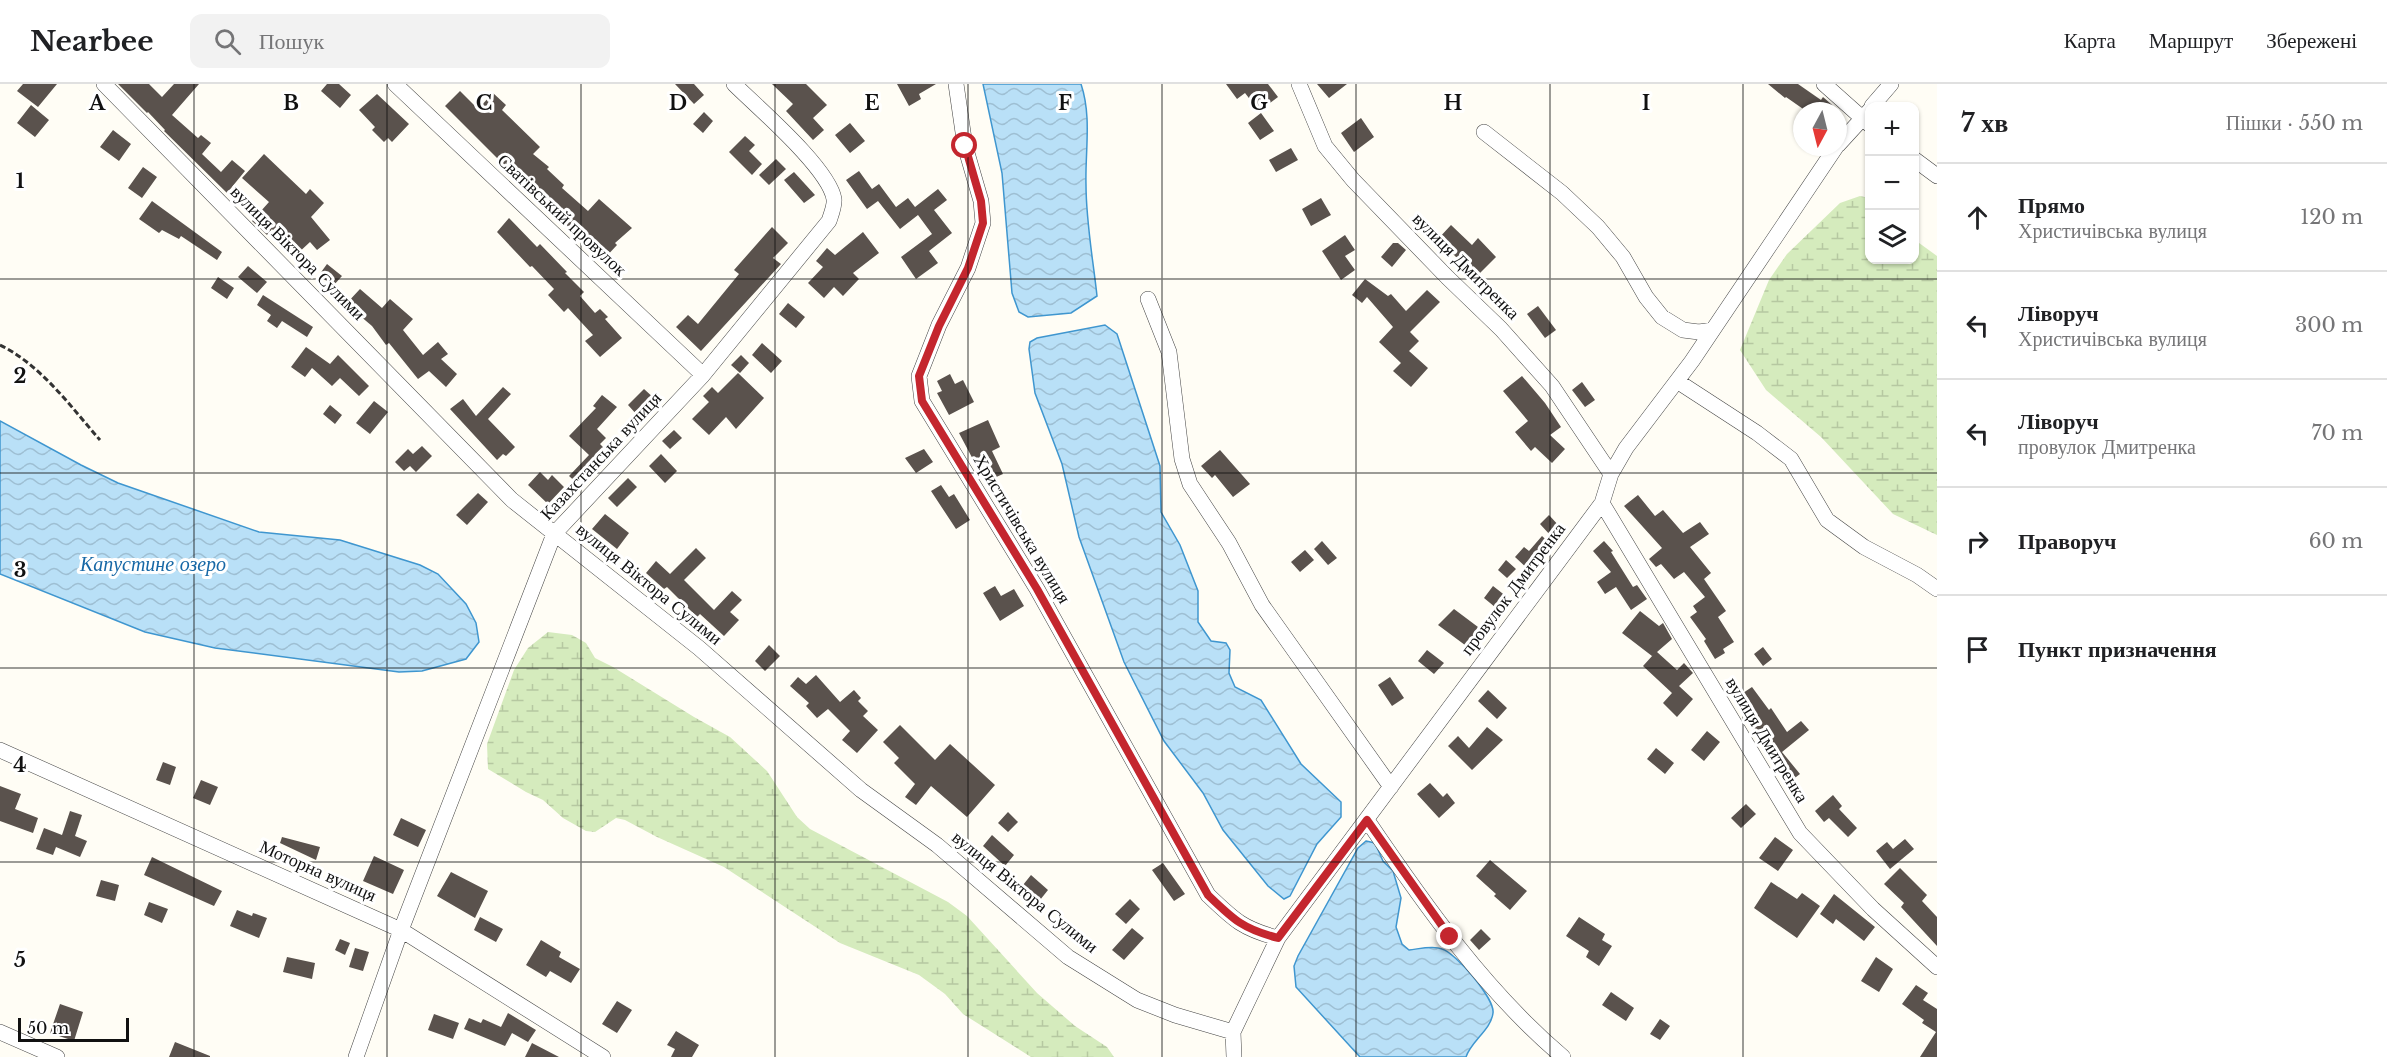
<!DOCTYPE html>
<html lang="uk">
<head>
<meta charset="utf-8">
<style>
  body { margin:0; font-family:"Libre Baskerville",serif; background:#f2f2f2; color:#202124 }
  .controls { position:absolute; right:18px; top:18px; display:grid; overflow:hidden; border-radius:12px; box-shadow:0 2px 4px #0004 }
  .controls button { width:54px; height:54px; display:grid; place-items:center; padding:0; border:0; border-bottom:2px solid #e0e0e0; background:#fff; color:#202124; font:30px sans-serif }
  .compass { position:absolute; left:1793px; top:18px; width:54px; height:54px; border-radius:50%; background:#fff; box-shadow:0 2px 4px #0004; rotate:187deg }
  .scale { position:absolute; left:18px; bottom:15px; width:111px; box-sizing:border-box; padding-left:6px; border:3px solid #111; border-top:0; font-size:16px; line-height:21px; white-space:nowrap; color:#111; -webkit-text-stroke:4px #fff; paint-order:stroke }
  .stop { position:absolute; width:18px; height:18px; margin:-14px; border:4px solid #c4262e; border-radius:50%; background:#fff }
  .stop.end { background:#c4262e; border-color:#fff; box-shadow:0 2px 6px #0008 }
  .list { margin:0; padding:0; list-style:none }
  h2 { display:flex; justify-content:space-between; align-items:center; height:78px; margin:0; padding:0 24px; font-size:26px }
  h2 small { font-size:20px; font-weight:400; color:#757577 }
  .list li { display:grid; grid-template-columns:39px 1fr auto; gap:18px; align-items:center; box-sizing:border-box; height:108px; padding:0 24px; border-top:2px solid #e0e0e0 }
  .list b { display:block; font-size:22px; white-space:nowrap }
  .list p { margin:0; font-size:20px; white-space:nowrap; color:#757577 }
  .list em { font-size:20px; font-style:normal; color:#757577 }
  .icon { flex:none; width:33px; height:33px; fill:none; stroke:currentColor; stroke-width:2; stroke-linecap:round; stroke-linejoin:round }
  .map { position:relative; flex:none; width:1937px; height:973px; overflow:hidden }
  header { display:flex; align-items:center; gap:36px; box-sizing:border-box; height:84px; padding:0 30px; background:#fff; border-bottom:2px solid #e0e0e0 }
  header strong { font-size:28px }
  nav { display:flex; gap:33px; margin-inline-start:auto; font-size:21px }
  .search { width:420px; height:54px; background:#f2f2f2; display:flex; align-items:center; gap:15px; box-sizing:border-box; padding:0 21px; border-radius:12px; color:#757577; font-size:22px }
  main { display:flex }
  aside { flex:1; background:#fff }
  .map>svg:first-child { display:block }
</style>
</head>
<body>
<header>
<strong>Nearbee</strong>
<div class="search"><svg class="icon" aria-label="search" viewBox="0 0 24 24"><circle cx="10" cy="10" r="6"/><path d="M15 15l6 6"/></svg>Пошук</div>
<nav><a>Карта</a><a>Маршрут</a><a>Збережені</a></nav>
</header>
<main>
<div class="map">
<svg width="1937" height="973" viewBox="0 0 1937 973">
  <defs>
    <pattern id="wetland-marsh" width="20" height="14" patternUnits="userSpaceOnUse" patternTransform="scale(1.5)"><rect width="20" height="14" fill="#d5ebbd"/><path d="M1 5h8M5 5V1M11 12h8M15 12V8" fill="none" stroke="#b6c8a1"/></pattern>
    <pattern id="water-waves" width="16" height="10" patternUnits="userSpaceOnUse" patternTransform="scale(1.5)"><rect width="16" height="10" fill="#b9e0f7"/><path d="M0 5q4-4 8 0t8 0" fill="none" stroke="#9ebfd3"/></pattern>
  </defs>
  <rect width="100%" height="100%" fill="#fffdf5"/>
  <path fill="url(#wetland-marsh)" d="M1860,112l9,2 1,62h44l1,-20 22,16v279l-44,-21 -72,-77 -55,-47 -26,-40 29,-70 18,-26 53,-51z
    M548,548l24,3 14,8 9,15 18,9 81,50 36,20 37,34 30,46 13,12 138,73 19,14 70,77 38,33 32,21 7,10h-83l-68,-43 -18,-20 -26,-19 -79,-32 -116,-76 -67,-30 -32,-17 -9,-2 -21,14 -9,-1 -23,-13 -20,-18 -17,-8 -38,-23 -1,-25 27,-74 14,-22z"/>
  <path fill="url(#water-waves)" stroke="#3f96cf" stroke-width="1.5" d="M983,0h98c11,33 4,67 5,101 0,37 7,74 11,111l-26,17 -43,4 -9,-5 -7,-19 -10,-120z
    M1105,241l12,9 43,132 1,46 19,33 18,46v31l13,19 15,2 4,7 -1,23 6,14 26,13 40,64 40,38v15l-24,27 -27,52 -6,3 -16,-13 -45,-56 -20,-37 -39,-52 -40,-79 -45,-125 -17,-73 -27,-71 -6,-44 1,-7 7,-4z
    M0,337l81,44 37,18 141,49 81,8 80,25 18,9 28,30 10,19 3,19 -13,17 -44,12 -23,1 -184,-24 -70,-16 -145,-58z
    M1366,757l9,2 8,18 10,10 8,27 -5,29 6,17 7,6c10,-1 24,-5 33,-1 14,4 53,50 51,64 -2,17 -22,28 -27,44h-106l-64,-70 -2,-21 4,-10 60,-108z"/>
  <path fill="#5a524d" d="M23,0h34l-19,23 -21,-16z
    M118,0h31l13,13 12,-13h25l-27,31 26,23 3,-3 10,8 -9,11 19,18 11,-12 13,11 -18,22 -63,-62 1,-1 -17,-18 -1,1z
    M327,0h12l12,11 -11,13 -19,-17z
    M675,0h19l10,11 -10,9z
    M772,0h34l21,21 -14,13 11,12 -11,10 -27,-29 7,-7z
    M897,0h39l-17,10 2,5 -12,7z
    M1226,0h42l10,13 -19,14 -14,-18 -8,6z
    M1317,0h30l-18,14z
    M1768,0h30l23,16 2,-3 16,14h-33l-20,-14 -1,1z
    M460,7l18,18 15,-16 13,12 -4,5 38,37 -7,7 16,13 -2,2 17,16 -2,3 26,23 11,-12 33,29 -17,15 2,2 -13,14 -97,-86 2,-3 -64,-64z
    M377,10l32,30 -17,18 -4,-4 -4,4 -12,-12 3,-3 -16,-17z
    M31,21l18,15 -14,17 -18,-14z
    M704,28l9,9 -10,12 -10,-9z
    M1261,29l13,18 -14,9 -12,-17z
    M1361,34l13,19 -20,15 -13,-19z
    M850,39l15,18 -15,12 -15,-18z
    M113,46l18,14 -12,17 -19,-14z
    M745,52l10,9 -6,6 13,13 -10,11 -23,-23z
    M1291,64l7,12 -22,12 -7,-12z
    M264,70l42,40 4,-5 14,14 -13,14 19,23 -13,10 -7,-8 -14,13 -24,-26 -5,6 -15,-14 17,-19 -27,-24z
    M776,75l10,10 -17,16 -10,-10z
    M143,83l14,10 -15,21 -14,-10z
    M859,87l13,18 7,-5 17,23 12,-9 7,9 23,-18 9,11 -13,10 18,23 -23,18 9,12 -22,16 -15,-22 31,-23 -14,-19 -18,14 -22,-28 -11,8 -21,-29z
    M794,88l21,23 -11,8 -20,-23z
    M1321,114l10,17 -20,11 -9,-17z
    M152,117l70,51 -5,8 -36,-24 -2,3 -17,-9 -3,3 -20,-14z
    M509,134l28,29 3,-3 27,28 -2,1 19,19 -4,4 15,17 5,-4 8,8 -3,2 17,19 -22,19 -15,-16 8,-6 -25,-27 -4,4 -16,-17 6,-6 -22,-23 -2,1 -33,-35z
    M1451,141l21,20 6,-7 18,19 -20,20 -38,-38z
    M772,143l16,16 -15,15 8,6 -80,87 -25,-24 12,-12 10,9 41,-50 -5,-4z
    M863,148l16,21 -26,20 6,6 -16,17 -9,-9 -10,11 -16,-15 15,-16 -7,-6 11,-13 8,7z
    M1345,151l10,15 -10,6 10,14 -14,10 -19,-29z
    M1393,159h5l8,7 -14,17 -11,-10z
    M327,180l15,12 -9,10 -14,-11z
    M248,182l19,16 -10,11 -19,-16z
    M218,193l16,11 -7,11 -16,-11z
    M1365,195l23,17 3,-2 15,17 21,-21 13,12 -30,30 9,9 -10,10 19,17 -17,19 -18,-16 8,-8 -22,-21 14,-15 -26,-30 -5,6 -10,-8z
    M360,205l22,19 8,-9 23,20 -10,11 20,25 15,-13 10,12 -7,5 16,15 -11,13 -17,-16 -11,8 -29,-36 -3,2 -14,-19 -26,-22z
    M263,211l50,32 -6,10 -25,-16 -5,7 -10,-7 4,-6 -14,-10z
    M788,219l17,14 -9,11 -17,-14z
    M1538,222l18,24 -11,8 -18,-24z
    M762,259l20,18 -11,12 -19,-18z
    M306,263l24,17 8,-9 31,31 -10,10 -19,-18 -8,8 -20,-18 -7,9 -14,-10z
    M741,271l8,8 -9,10 -9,-8z
    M738,289l26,25 -28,31 -10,-12 -17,18 -17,-16 17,-17 -6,-6 9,-9 6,6z
    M950,290l5,10 8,-4 11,22 -25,13 -12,-22 5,-2 -5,-10z
    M1522,292l23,27 16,24 -11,8 15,14 -13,14 -17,-16 -4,4 -16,-19 13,-11 -25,-30z
    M1582,298l13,18 -10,7 -13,-17z
    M503,303l8,7 -23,25 27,28 -9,9 -3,-2 -6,6 -47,-51 13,-10 13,17z
    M644,305l11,10 -17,17 -10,-11z
    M602,311l15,12 -20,22 9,9 -6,6 10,10 -31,31 -10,-9 20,-21 -20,-19 27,-28 -3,-2z
    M374,317l14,11 -18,22 -14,-11z
    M330,321l12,10 -7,9 -12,-10z
    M988,336l12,27 -8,4 11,23 -18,8 -26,-49z
    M674,346l8,8 -12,11 -8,-8z
    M422,362l10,10 -16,16 -6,-6 -6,5 -9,-9 13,-13 5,5z
    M924,365l9,13 -17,11 -11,-15z
    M1220,366l30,34 -17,13 -18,-22 -3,3 -11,-12z
    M661,370l16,17 -12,12 -16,-17z
    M540,388l8,8 4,-5 12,12 -16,17 -20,-19z
    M628,394l9,9 -20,20 -9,-9z
    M941,401l8,12 5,-3 16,26 -14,9 -25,-38z
    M478,409l10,9 -21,23 -11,-10z
    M1638,411l17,21 8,-6 20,23 17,-11 9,12 -19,13 21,26 -7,6 22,32 -8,6 16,25 -11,7 2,4 -10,6 -11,-18 2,-2 -16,-22 7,-5 -4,-6 12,-9 -21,-25 -10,7 -13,-15 -5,3 -7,-8 13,-11 -38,-42z
    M605,430l24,19 -12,16 -25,-20z
    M1549,431l11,12 -9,9 -11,-12z
    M1542,452l12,11 -7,8 -3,-2 -15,17 -14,-13 9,-10 5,4z
    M1322,457l15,17 -9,7 -14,-16z
    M1604,457l9,10 -2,1 22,35 4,-2 10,14 -16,11 -15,-23 -11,7 -8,-12 14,-10 -18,-21z
    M696,464l10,10 -22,22 30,30 18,-19 10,9 -12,12 9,8 -15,16 -24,-22 -3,3 -30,-30 -3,2 -18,-16 10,-12 14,13z
    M1305,466l9,10 -14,12 -9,-10z
    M1506,476l10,9 -9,9 -9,-8z
    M995,502l6,10 13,-7 10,17 -24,15 -17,-28z
    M1493,502l18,14 -10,12 -17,-14z
    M1454,525l32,24 -13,18 -35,-26z
    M1640,527l19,15 4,-3 9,16 -15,13 20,18 7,-7 9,10 -14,13 14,13 -16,18 -14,-14 9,-10 -29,-27 10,-11 -1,1 -30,-23z
    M769,561l11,11 -15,15 -10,-10z
    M1763,563l9,12 -9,7 -9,-12z
    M1427,566l17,13 -10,11 -16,-13z
    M816,591l24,27 14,-12 7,8 -3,3 10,10 -5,5 15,14 -21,23 -15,-13 8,-9 -22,-22 -11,9 -11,-12 3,-3 -19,-17 8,-9 8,7z
    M1390,593l14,21 -12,8 -14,-21z
    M1752,603l17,23 2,-2 16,24 14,-11 8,9 -27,22 18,22 -12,9 -13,-15 3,-2 -30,-43 8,-5 -16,-23z
    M1488,606l19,18 -10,11 -19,-18z
    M900,641l35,35 15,-16 45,41 -28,32 -36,-31 -15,19 -11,-8 10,-13 -21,-21 5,-5 -16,-16z
    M1487,643l16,13 -31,30 -24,-24 10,-10 11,12z
    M1707,647l13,11 -16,19 -13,-11z
    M1656,664l18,15 -9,11 -18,-15z
    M163,678l13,5 -6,18 -14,-5z
    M201,696l17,7 -8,18 -17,-7z
    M1430,699l13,14 4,-4 8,10 -16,15 -22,-24z
    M0,702l21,8 -6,15 23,9 -5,15 -33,-12z
    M1833,711l9,11 -3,3 18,19 -9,9 -19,-19 -5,4 -9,-11z
    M1746,720l10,10 -15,14 -10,-10z
    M70,727l12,4 -7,21 12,5 -7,16 -24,-10 -3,8 -17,-6 8,-21 18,7z
    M1008,728l10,10 -10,10 -10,-9z
    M401,734l25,12 -8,17 -25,-12z
    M992,751l22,20 -9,11 -22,-20z
    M282,753l38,10 -4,13 -36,-17z
    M1775,753l18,13 -15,21 -19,-13z
    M1905,755l9,10 -24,20 -14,-18 11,-9 6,7z
    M374,772l30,14 -11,24 -30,-13z
    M152,773l70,34 -8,15 -70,-31z
    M1490,776l37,31 -17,19 -16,-14 2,-2 -20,-18z
    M1163,779l22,31 -11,7 -22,-31z
    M1900,784l27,27 -5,6 15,16v29l-36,-39 3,-4 -20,-19z
    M451,788l37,19 -13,27 -38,-22z
    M1031,791l17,15 -8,10 -17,-15z
    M101,796l18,5 -4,16 -19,-5z
    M1771,798l26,17 5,-6 18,13 -23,32 -43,-30z
    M1834,810l41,33 -11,14 -28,-22 -3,5 -13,-10z
    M1130,815l10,10 -14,15 -11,-10z
    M149,818l19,7 -6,14 -18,-8z
    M237,826l15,6 1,-3 14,5 -8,20 -29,-12z
    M480,833l23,12 -7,13 -22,-12z
    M1579,833l26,17 -3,6 10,6 -13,20 -13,-9 3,-6 -23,-15z
    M1132,844l12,10 -20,22 -12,-10z
    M1481,845l10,10 -12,11 -9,-10z
    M340,855l10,4 -5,12 -10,-5z
    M541,856l20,12 -2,5 21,12 -9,14 -21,-12 -4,6 -20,-12z
    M355,864l14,4 -6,19 -14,-4z
    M287,873l28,6 -3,16 -29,-7z
    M1876,873l17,12 -14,23 -18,-11z
    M1916,901l12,8 -5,7 14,9v48h-17l16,-25 -14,-9 2,-3 -22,-16z
    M1611,908l23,16 -8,13 -24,-16z
    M617,917l15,9 -15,23 -15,-9z
    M60,920l23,8 -9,29 -24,-8z
    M508,929l28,17 -8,12 -16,-9 -7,13 -41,-17 5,-11 12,5 2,-4 18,8z
    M434,930l25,9 -6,16 -25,-9z
    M1660,935l10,7 -10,14 -10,-6z
    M676,947l23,14 -7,12h-21l4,-8 -8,-4z
    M175,958l35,14v1h-41z
    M532,959l27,14h-34z"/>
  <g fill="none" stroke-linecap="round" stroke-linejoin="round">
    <g stroke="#444" stroke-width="16">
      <path id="minor" d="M104,0l408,416 187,148 162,142 76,55 131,112 69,43 38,15 58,17
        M395,0l308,291
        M956,0l9,62 16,55 2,22 -15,45 -29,57 -20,51 3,25 115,188 171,306c26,25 35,34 70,43
        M1299,0l26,62 28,34 94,97 54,52 51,57 59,88
        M1824,0l46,41
        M1872,22l19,-22
        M1484,48l78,61 36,34 25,30 23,40 16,20 21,13 16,2 14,-2
        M1838,61l32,-35
        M1914,75l23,17
        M1148,215l21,53 13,107 8,25 39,59 33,62 129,182
        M1677,297l80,52 34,26 36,61 37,27 53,28 20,14
        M1602,419l198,330 73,76 64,58
        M0,666l401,180 202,127
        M1367,736c57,84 118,171 196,237
        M0,948l57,25
        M356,973l45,-127 153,-396 149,-159 126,-154c2,-6 6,-16 5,-22 -5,-31 -77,-92 -100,-115
        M1234,973l-1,-25 45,-94 324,-435 9,-29 15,-26 66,-87 144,-214"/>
    </g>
    <path stroke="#333" stroke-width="3" stroke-dasharray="6 3" stroke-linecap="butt" d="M0,261c41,20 71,62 100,95"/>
    <use href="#minor" stroke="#fff" stroke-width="15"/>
  </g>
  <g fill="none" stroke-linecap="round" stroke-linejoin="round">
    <path stroke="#c4262e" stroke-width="8" d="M965,62l16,55 2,22 -15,45 -29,58 -20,50 3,25 115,188 171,306c26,25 35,34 70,43l89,-118 83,117"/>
  </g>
  <path fill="none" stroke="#111" stroke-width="1.5" stroke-opacity="0.55" d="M194,0v973M387,0v973M581,0v973M775,0v973M968,0v973M1162,0v973M1356,0v973M1550,0v973M1743,0v973M0,195h1937M0,389h1937M0,584h1937M0,778h1937"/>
  <g text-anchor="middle" stroke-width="6" stroke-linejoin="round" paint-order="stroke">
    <g font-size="18" fill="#111" stroke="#fff">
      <text transform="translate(562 131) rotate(43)" y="6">Сватівський провулок</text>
      <text transform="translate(298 169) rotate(45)" y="6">вулиця Віктора Сулими</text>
      <text transform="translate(1466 182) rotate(45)" y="6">вулиця Дмитренка</text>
      <text transform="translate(601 372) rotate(-47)" y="6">Казахстанська вулиця</text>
      <text transform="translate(1022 445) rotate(59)" y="6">Христичівська вулиця</text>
      <text transform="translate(649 500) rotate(39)" y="6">вулиця Віктора Сулими</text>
      <text transform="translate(1513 505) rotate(-53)" y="6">провулок Дмитренка</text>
      <text transform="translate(1767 656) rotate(59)" y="6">вулиця Дмитренка</text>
      <text transform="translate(318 787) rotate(24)" y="6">Моторна вулиця</text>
      <text transform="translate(1025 808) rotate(39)" y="6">вулиця Віктора Сулими</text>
    </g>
    <g font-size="20" font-style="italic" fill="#1768a6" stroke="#fff">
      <text x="153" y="487">Капустине озеро</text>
    </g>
  </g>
  <g font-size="20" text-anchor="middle" font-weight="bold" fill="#111" stroke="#fff" stroke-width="6" stroke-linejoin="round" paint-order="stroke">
    <text x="97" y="26">A</text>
    <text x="291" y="26">B</text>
    <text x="484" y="26">C</text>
    <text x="678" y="26">D</text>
    <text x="872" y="26">E</text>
    <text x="1065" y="26">F</text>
    <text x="1259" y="26">G</text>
    <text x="1453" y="26">H</text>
    <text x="1646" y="26">I</text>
    <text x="20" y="104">1</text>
    <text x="20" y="299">2</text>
    <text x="20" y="493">3</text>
    <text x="20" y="688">4</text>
    <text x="20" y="883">5</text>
  </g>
</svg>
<div class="controls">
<button>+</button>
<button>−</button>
<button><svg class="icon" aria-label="layers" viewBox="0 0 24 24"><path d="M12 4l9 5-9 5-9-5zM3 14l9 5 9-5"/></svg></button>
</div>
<svg class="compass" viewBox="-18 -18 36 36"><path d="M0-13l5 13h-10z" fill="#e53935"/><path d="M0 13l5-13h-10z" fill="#757577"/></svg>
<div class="scale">50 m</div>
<div class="stop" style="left:965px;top:62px"></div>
<div class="stop end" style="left:1450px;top:853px"></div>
</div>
<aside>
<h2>7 хв<small>Пішки · 550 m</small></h2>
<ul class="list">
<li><svg class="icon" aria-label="ahead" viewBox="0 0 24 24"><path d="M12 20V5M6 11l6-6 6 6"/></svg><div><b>Прямо</b><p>Христичівська вулиця</p></div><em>120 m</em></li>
<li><svg class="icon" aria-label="left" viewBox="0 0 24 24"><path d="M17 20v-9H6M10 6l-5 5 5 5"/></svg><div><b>Ліворуч</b><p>Христичівська вулиця</p></div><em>300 m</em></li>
<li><svg class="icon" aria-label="left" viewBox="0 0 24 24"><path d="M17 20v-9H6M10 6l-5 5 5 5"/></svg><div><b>Ліворуч</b><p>провулок Дмитренка</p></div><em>70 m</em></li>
<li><svg class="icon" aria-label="right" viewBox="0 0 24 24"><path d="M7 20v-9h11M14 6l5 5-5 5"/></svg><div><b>Праворуч</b></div><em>60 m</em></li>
<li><svg class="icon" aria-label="arrive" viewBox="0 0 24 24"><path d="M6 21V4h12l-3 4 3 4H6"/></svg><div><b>Пункт призначення</b></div></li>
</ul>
</aside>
</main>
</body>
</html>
